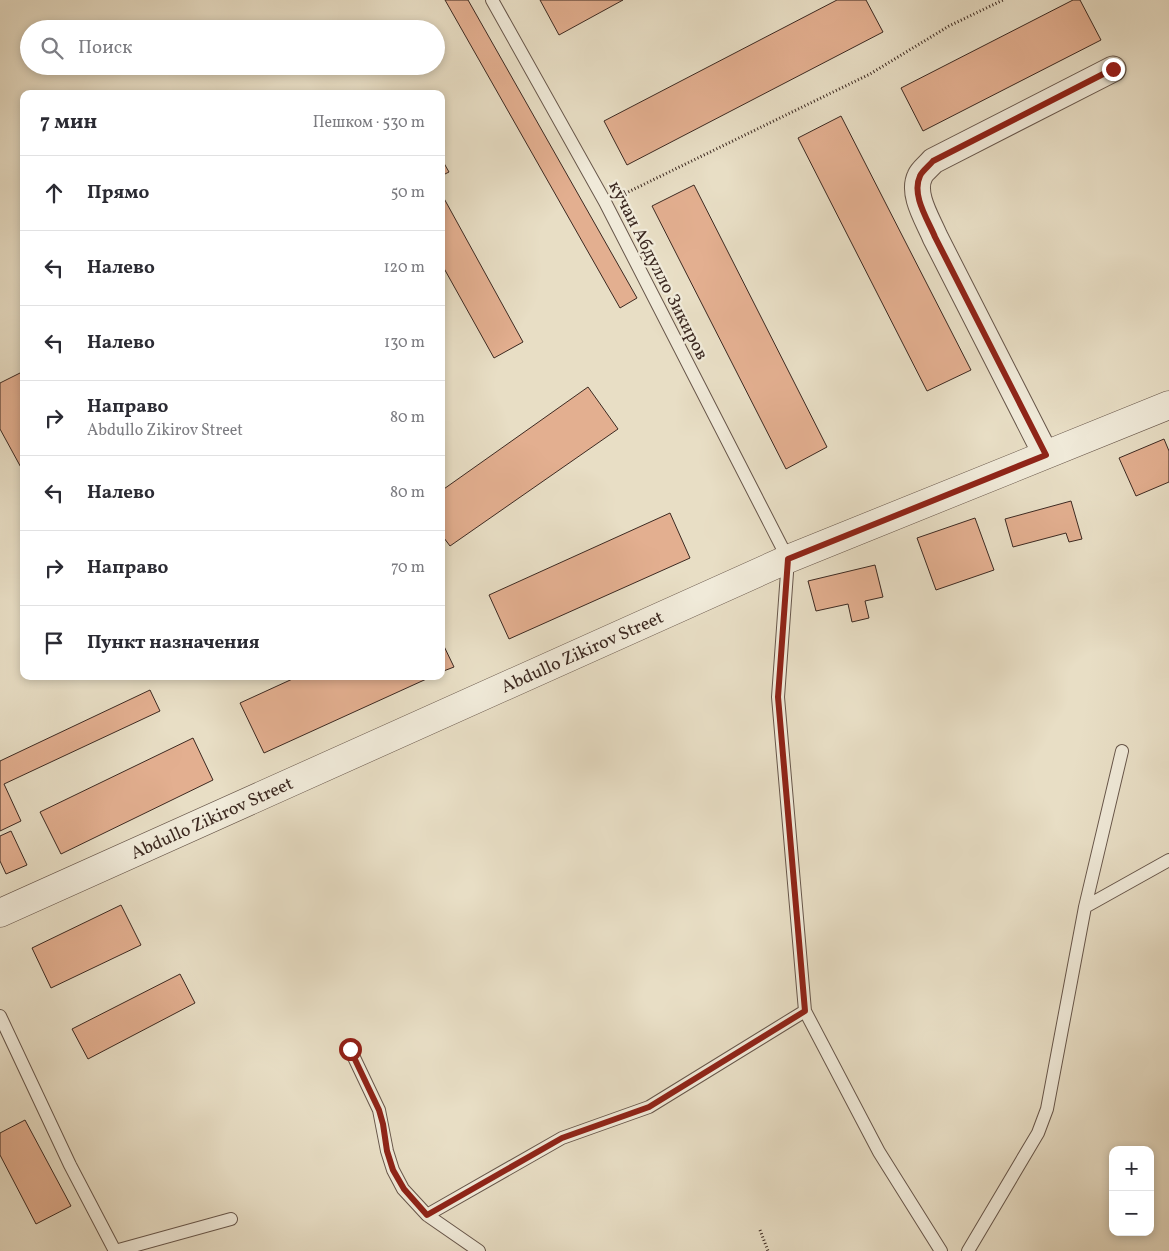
<!DOCTYPE html>
<html lang="ru">
<head>
<meta charset="utf-8">
<style>
  body { margin:0; font-family:Vollkorn,serif; background:#f7f7f7; color:#2b2b33 }
  .controls { position:absolute; right:15px; bottom:15px; display:grid; overflow:hidden; border-radius:10px; box-shadow:0 2px 8px #0003 }
  .controls button { width:45px; height:45px; display:grid; place-items:center; padding:0; border:0; border-bottom:1px solid #e1e1e2; background:#fff; color:#2b2b33; font:25px sans-serif }
  .stop { position:absolute; width:15px; height:15px; margin:-11px; border:4px solid #8f2418; border-radius:50%; background:#fff }
  .stop.end { background:#8f2418; border-color:#fff; box-shadow:0 1px 5px #0008 }
  .list { margin:0; padding:0; list-style:none }
  h2 { display:flex; justify-content:space-between; align-items:center; height:65px; margin:0; padding:0 20px; font-size:21px }
  h2 small { font-size:16px; font-weight:400; color:#7c7c81 }
  .list li { display:grid; grid-template-columns:32px 1fr auto; gap:15px; align-items:center; box-sizing:border-box; height:75px; padding:0 20px; border-top:1px solid #e1e1e2 }
  .list b { display:block; font-size:19px; white-space:nowrap }
  .list p { margin:0; font-size:16px; white-space:nowrap; color:#7c7c81 }
  .list em { font-size:16px; font-style:normal; color:#7c7c81 }
  .icon { flex:none; width:28px; height:28px; fill:none; stroke:currentColor; stroke-width:2; stroke-linecap:round; stroke-linejoin:round }
  .map { position:relative; flex:none; width:1169px; height:1251px; overflow:hidden }
  .search { position:absolute; background:#fff; box-shadow:0 2px 8px #0003; left:20px; top:20px; width:425px; height:55px; display:flex; align-items:center; gap:12px; box-sizing:border-box; padding:0 18px; border-radius:28px; color:#7c7c81; font-size:19px }
  .panel { position:absolute; background:#fff; box-shadow:0 2px 8px #0003; left:20px; top:90px; width:425px; height:590px; border-radius:10px }
  .map>svg:first-child { display:block }
</style>
</head>
<body>
<div class="map">
<svg width="1169" height="1251" viewBox="0 0 1169 1251">
  <rect width="100%" height="100%" fill="#e8dec5"/>
  <filter id="stains"><feTurbulence type="fractalNoise" baseFrequency=".004" numOctaves="4"/><feColorMatrix values="0 0 0 0 .2 0 0 0 0 .09 0 0 0 0 .02 0 0 0 .5 -.17"/></filter>
  <radialGradient id="worn" r=".72"><stop offset=".6" stop-color="#630" stop-opacity="0"/><stop offset="1" stop-color="#630" stop-opacity=".3"/></radialGradient>
  <path fill="#e3af90" stroke="#3c2921" d="M445,0h23l169,298 -17,10z
    M540,0h83l-64,35z
    M837,0h29l17,32 -256,133 -23,-44z
    M1073,0h7l21,40 -178,91 -22,-43z
    M841,116l130,254 -44,21 -129,-253z
    M441,158l8,14 -8,4z
    M694,185l133,262 -41,22 -134,-263z
    M441,193l82,149 -29,16 -53,-95z
    M24,371v102l-24,-44v-46z
    M588,387l30,42 -168,117 -9,-12v-43z
    M1164,439l5,12v31l-33,14 -17,-38z
    M1071,501l11,38 -13,3 -3,-9 -53,14 -8,-28z
    M670,513l20,45 -181,81 -20,-44z
    M975,518l19,52 -58,20 -19,-52z
    M875,565l8,32 -18,4 4,17 -17,4 -4,-18 -32,7 -8,-30z
    M441,640l13,27 -13,5z
    M299,676h134l-169,77 -24,-50z
    M150,690l10,21 -156,73 17,37 -21,10v-70z
    M193,738l20,42 -152,74 -21,-42z
    M11,831l16,34 -21,9 -6,-13v-25z
    M121,905l20,40 -90,43 -19,-40z
    M180,974l15,29 -107,56 -16,-30z
    M25,1120l46,86 -35,18 -36,-69v-22z"/>
  <g fill="none" stroke-linecap="round" stroke-linejoin="round">
    <g stroke="#67564a" stroke-width="14">
      <path id="service" d="M492,0l113,202 183,357 -10,138 27,314 74,141 62,99
        M1085,907l84,-47
        M0,1016l70,149 45,86
        M350,1049l29,61 8,41 6,19 10,19 24,26
        M115,1251l116,-32
        M479,1251l-52,-36 135,-77 87,-31 156,-96
        M968,1251l70,-118 9,-24 38,-202 37,-156"/>
    </g>
    <g stroke="#67564a" stroke-width="27">
      <path id="minor" d="M1046,455l-111,-218c-7,-17 -24,-43 -15,-61 2,-5 9,-10 13,-15l180,-92"/>
    </g>
    <g stroke="#67564a" stroke-width="29">
      <g id="tertiary">
        <path id="s1" d="M0,913l788,-354 381,-154"/>
      </g>
    </g>
    <path stroke="#3c2921" stroke-width="3" stroke-dasharray="1 2.5" stroke-linecap="butt" d="M622,195l248,-121 79,-48 54,-26
      M760,1230l8,21"/>
    <use href="#service" stroke="#f0ead9" stroke-width="12"/>
    <use href="#minor" stroke="#f0ead9" stroke-width="25"/>
    <use href="#tertiary" stroke="#f0ead9" stroke-width="28"/>
  </g>
  <g fill="none" stroke-linecap="round" stroke-linejoin="round">
    <path stroke="#8f2418" stroke-width="6" d="M350,1049l29,61 4,14 4,27 6,19 11,19 23,26 135,-77 87,-31 156,-96 -27,-314 10,-138 258,-104 -111,-218c-7,-17 -24,-42 -15,-61 2,-5 9,-10 13,-15l180,-92"/>
  </g>
  <g text-anchor="middle" stroke-width="4.5" stroke-linejoin="round" paint-order="stroke">
    <g font-size="18" fill="#3c2921" stroke="#f0ead9">
      <text transform="translate(659 270) rotate(63)" y="6">кӯчаи Абдулло Зикиров</text>
      <text dy="6" stroke="none"><textPath href="#s1" startOffset="638">Abdullo Zikirov Street</textPath></text>
      <text dy="6" stroke="none"><textPath href="#s1" startOffset="232">Abdullo Zikirov Street</textPath></text>
    </g>
  </g>
  <rect width="100%" height="100%" filter="url(#stains)"/>
  <rect width="100%" height="100%" fill="url(#worn)"/>
</svg>
<div class="controls">
<button>+</button>
<button>−</button>
</div>
<div class="stop" style="left:350px;top:1049px"></div>
<div class="stop end" style="left:1113px;top:69px"></div>
<div class="search"><svg class="icon" aria-label="search" viewBox="0 0 24 24"><circle cx="10" cy="10" r="6"/><path d="M15 15l6 6"/></svg>Поиск</div>
<section class="panel">
<h2>7 мин<small>Пешком · 530 m</small></h2>
<ul class="list">
<li><svg class="icon" aria-label="ahead" viewBox="0 0 24 24"><path d="M12 20V5M6 11l6-6 6 6"/></svg><div><b>Прямо</b></div><em>50 m</em></li>
<li><svg class="icon" aria-label="left" viewBox="0 0 24 24"><path d="M17 20v-9H6M10 6l-5 5 5 5"/></svg><div><b>Налево</b></div><em>120 m</em></li>
<li><svg class="icon" aria-label="left" viewBox="0 0 24 24"><path d="M17 20v-9H6M10 6l-5 5 5 5"/></svg><div><b>Налево</b></div><em>130 m</em></li>
<li><svg class="icon" aria-label="right" viewBox="0 0 24 24"><path d="M7 20v-9h11M14 6l5 5-5 5"/></svg><div><b>Направо</b><p>Abdullo Zikirov Street</p></div><em>80 m</em></li>
<li><svg class="icon" aria-label="left" viewBox="0 0 24 24"><path d="M17 20v-9H6M10 6l-5 5 5 5"/></svg><div><b>Налево</b></div><em>80 m</em></li>
<li><svg class="icon" aria-label="right" viewBox="0 0 24 24"><path d="M7 20v-9h11M14 6l5 5-5 5"/></svg><div><b>Направо</b></div><em>70 m</em></li>
<li><svg class="icon" aria-label="arrive" viewBox="0 0 24 24"><path d="M6 21V4h12l-3 4 3 4H6"/></svg><div><b>Пункт назначения</b></div></li>
</ul>
</section>
</div>
</body>
</html>
